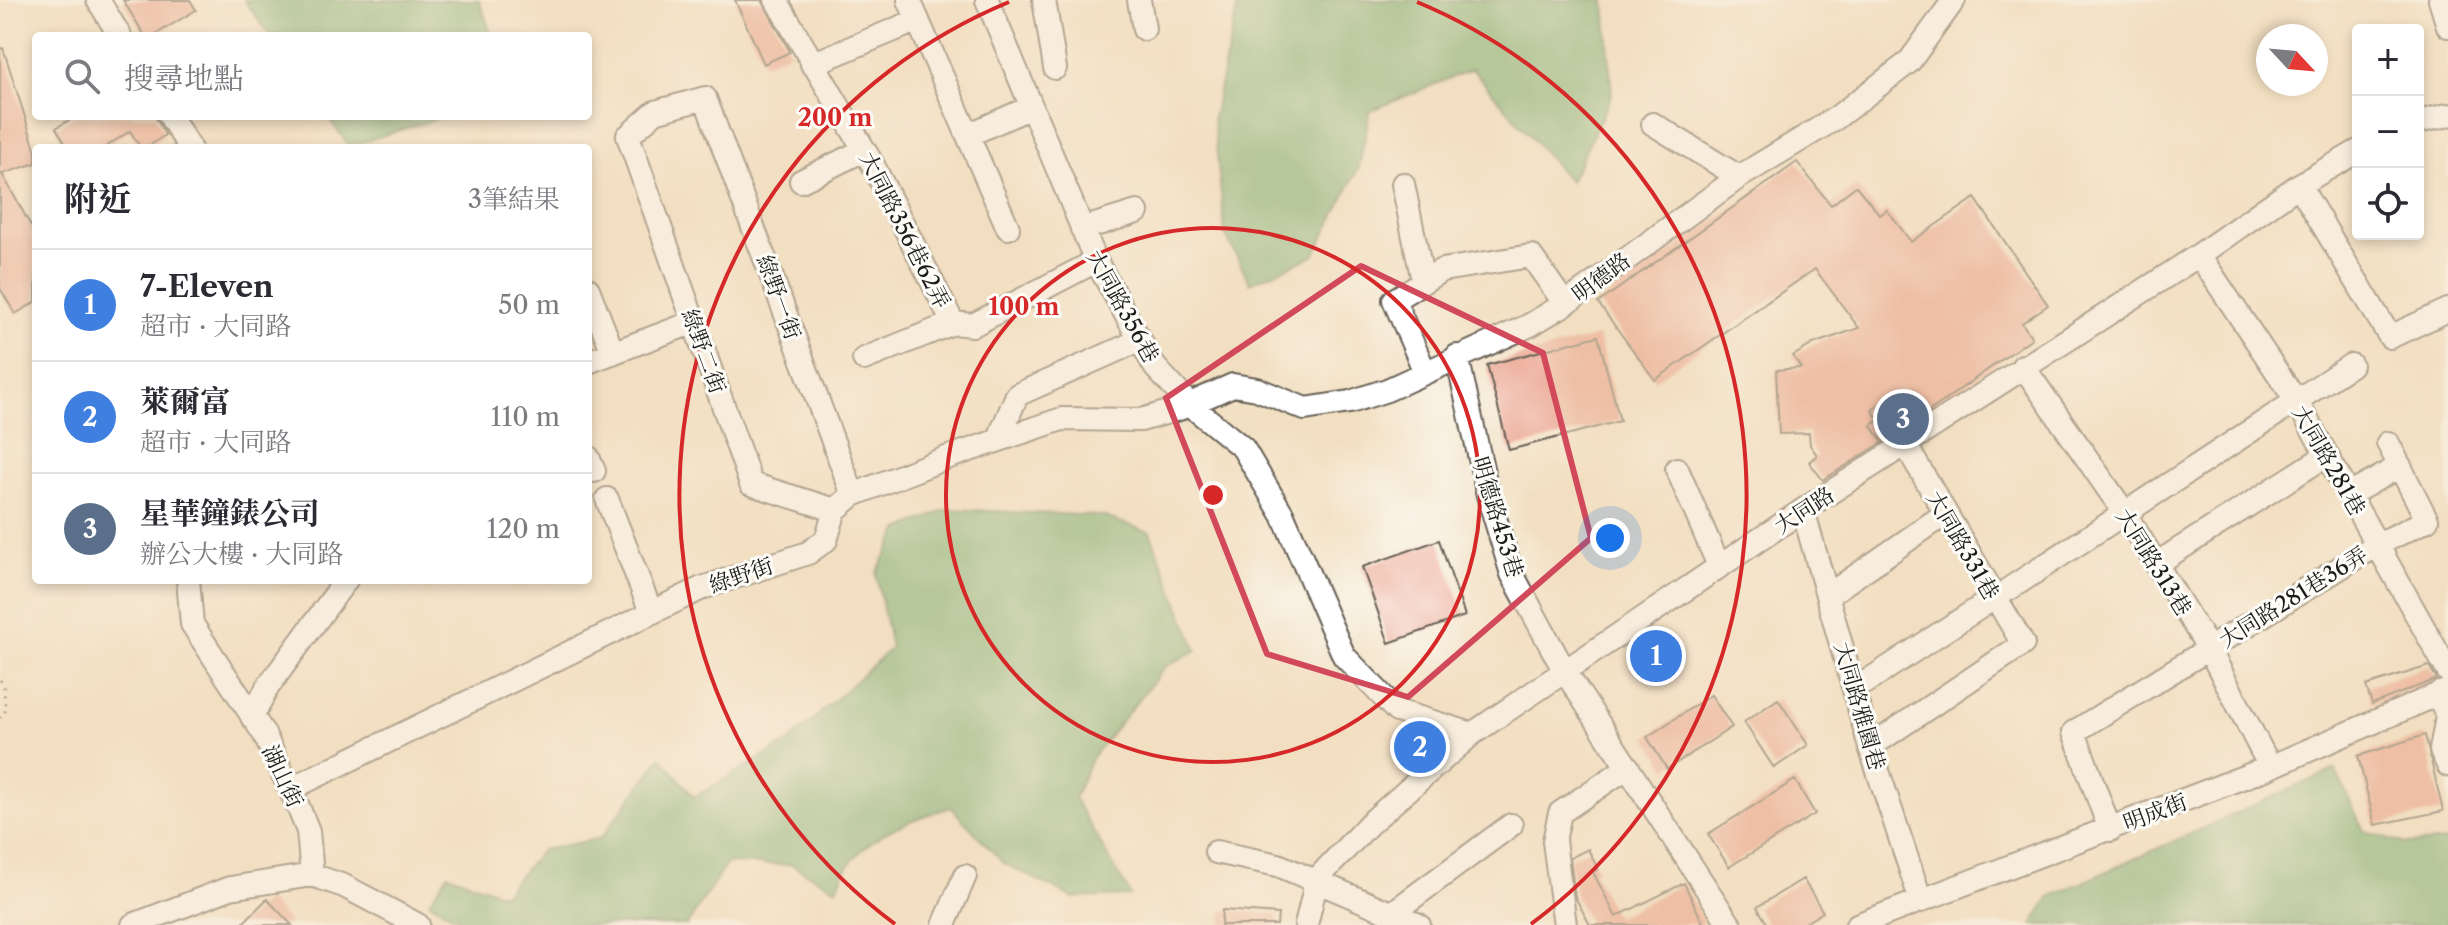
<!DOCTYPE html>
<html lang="zh-TW">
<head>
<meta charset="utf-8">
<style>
  body { margin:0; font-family:"Libre Caslon Text","Noto Serif TC",serif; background:#f7f7f7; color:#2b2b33 }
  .controls { position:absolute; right:24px; top:24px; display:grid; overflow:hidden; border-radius:8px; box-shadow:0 4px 12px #0003 }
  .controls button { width:72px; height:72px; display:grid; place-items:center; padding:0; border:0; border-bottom:2px solid #e1e1e2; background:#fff; color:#2b2b33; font:40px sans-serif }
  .compass { position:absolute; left:2256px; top:24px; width:72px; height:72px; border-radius:50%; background:#fff; box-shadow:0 4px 12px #0003; rotate:116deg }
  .you { position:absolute; left:1610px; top:538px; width:28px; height:28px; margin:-20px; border:6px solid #fff; border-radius:50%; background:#1a73e8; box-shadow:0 0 0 12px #1a73e833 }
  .badge { display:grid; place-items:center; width:52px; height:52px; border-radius:50%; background:#d1495b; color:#fff; font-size:26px; font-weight:700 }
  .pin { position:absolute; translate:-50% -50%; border:4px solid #fff; box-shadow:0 2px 8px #0006 }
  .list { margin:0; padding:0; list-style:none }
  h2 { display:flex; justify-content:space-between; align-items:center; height:104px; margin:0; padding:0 32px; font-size:34px }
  h2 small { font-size:26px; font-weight:400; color:#7c7c81 }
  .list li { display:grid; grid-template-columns:52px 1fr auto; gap:24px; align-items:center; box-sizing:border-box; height:112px; padding:0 32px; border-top:2px solid #e1e1e2 }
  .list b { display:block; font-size:30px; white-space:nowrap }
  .list p { margin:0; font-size:26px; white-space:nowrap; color:#7c7c81 }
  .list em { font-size:26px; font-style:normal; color:#7c7c81 }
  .icon { flex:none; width:44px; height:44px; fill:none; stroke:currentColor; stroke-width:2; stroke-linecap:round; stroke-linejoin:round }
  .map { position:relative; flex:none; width:2448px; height:925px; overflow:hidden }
  .search { position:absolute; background:#fff; box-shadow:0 4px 12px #0003; left:32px; top:32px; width:560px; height:88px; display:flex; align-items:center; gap:20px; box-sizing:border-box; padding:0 28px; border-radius:8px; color:#7c7c81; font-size:30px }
  .panel { position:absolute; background:#fff; box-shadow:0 4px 12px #0003; left:32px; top:144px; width:560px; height:440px; border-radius:8px }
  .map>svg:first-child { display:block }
</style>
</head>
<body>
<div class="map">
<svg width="2448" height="925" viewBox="0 0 2448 925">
  <rect width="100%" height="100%" fill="#fdfcf7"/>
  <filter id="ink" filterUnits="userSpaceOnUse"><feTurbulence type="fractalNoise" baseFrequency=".0125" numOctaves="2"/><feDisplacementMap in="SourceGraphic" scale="16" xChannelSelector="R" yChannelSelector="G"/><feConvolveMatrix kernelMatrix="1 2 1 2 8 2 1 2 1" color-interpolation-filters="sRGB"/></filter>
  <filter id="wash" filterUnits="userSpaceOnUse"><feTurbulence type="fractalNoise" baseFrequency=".006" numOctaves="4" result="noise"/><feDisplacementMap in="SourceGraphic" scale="32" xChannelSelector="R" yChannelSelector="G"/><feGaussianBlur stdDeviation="1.8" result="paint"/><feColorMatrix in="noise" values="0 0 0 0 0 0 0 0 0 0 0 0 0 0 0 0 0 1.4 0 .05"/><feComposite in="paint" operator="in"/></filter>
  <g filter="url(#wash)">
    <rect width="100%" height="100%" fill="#f2dfc1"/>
    <path fill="#6eab6c" stroke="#456444" stroke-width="2" d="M244,0h235l13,36h-222z
      M1239,0h366l7,95 -42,87 -98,-113 -102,42 -11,57 -45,88 -64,27 -25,-49 -12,-117z
      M327,116h119l-97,30z
      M948,509l154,7 48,16 47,118 -31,16 -74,91 -18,41 57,98 -58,2 -70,-35 -52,-56c-48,16 -96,30 -114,82l-45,-24 -65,-2 -40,62h-218l-40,-23 19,-28 55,20 39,-44 59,-12 60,-81 33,40 95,-55 102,-94 -15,-74 23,-44z
      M2335,769l29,62 43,13 41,-3v84h-416l17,-28z"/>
    <g id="blocks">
      <path fill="#e99a83" d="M123,0h67l6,10 -43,26h-8z
        M735,0h27l28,52 -26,12z
        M3,48l33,104v11l-34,11 34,61v67l-21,12 -15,-26v-239z
        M76,116h79l10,19 -19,13h-5l-11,-17 -26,17h-36l-12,-20z
        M1797,162l34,43 25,-19 24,29 7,-5 24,32 64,-44 73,107 -26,18 10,15 -111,79 -20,-28 -29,21 7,10 -8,5 12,17 -60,38 -14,-18 8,-7 -7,-10 -1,-12 -30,1 -3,-64 25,-2 -8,-12 20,-12 46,-16 -44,-59 -160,111 -57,-77z
        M1598,336l22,85 -111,29 -22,-85z
        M1439,540l26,76 -76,27 -27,-76z
        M2429,666l8,13 -65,25 -6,-18z
        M1711,695l21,32 -65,42 -20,-32z
        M1778,699l30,46 -34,23 -30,-46z
        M2425,735l18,76 -68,14 -17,-69z
        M1795,780l20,34 -86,53 -21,-33z
        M1588,849l10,20 -5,3 23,45 68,-34 20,42h-114l-15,-28 -5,-39z
        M1803,879l20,33 -21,13h-34l-11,-18z
        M267,899l25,26h-51z
        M1222,910l56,4 -1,11h-56z"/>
    </g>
  </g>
  <g filter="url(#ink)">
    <use href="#blocks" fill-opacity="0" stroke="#676056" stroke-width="2"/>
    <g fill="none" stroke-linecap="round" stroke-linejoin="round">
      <g stroke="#676056" stroke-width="26">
        <path id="minor" d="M98,0l22,36
          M776,0l96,163 81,160 20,2 123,-64
          M909,0l99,228
          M987,0l109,261 59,106 34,37 54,44 40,67 61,141 53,55 75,23
          M1044,0l11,68
          M1139,0l5,29
          M2440,0l8,26
          M812,64l106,-44
          M170,116l20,32
          M2418,122l30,-7
          M1653,124l86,53
          M968,135l61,-27
          M801,181l63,-31
          M1403,184l20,97
          M2299,185l91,152 58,-27
          M1082,229l55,-17
          M2199,255l98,147 151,269
          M588,289l25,64
          M1457,356l31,139 24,79 52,96 166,255
          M864,359l89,-36
          M588,362l106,-40
          M2023,366l101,146 85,137 61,118
          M1424,370l-30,-70 48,-30 89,-14 34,48
          M999,438l18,-43 123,-55
          M588,457l6,14
          M1677,469l42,97
          M2349,495l51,-29
          M607,499l44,113
          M835,510l-84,-26 -123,-348 27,-24 50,-14 148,397
          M1803,510l67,237 51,154
          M2156,564l171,-109
          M188,580l4,44 72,110 33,70 11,27 4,44 32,11 74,39
          M1837,589l108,-75
          M2009,589l342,-224
          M1866,682l128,-84
          M2439,693l8,24 -6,33 7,15
          M252,717l15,-29 79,-108
          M1870,747l153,-103 -118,-200
          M290,789l412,-201 106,-35 18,-13 9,-30 18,-15 93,-37 116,-39 79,1 38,-11 54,-24 24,4 48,20 45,-7 37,-12 143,-65 35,-21 174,-127 97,-59 73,-56 45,-62
          M2110,830l-36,-98 303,-187 50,-25 -39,-77
          M1216,852l62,13 141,60
          M1394,923l-2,-10 119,-88
          M133,925l97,-37 82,-13
          M944,925l21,-49
          M1306,925l11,-46 52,-55 103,-90 331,-224 396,-255 100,-70 59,-34
          M1565,925l-11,-84 6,-28 68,-46
          M1857,925l413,-158 178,-77"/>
      </g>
      <path stroke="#676056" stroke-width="3" stroke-dasharray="2 6" stroke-linecap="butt" d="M0,680l4,4 1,27 -5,7"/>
      <use href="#minor" stroke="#fff" stroke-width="22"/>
    </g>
  </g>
  <path d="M0 0H2448V925H0ZM1361,266l182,87 48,185 -183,159 -141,-43 -101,-256z" fill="#f2dfc1" fill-opacity=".55" fill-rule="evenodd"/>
  <path fill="none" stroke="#d1495b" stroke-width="6" stroke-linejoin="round" d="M1361,266l182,87 48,185 -183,159 -141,-43 -101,-256z"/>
  <g fill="none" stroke="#d62828" stroke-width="4">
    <circle cx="1213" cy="495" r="267"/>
    <path d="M895 924A534 534 0 0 1 1009 2M1417 2A534 534 0 0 1 1531 924"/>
  </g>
  <g text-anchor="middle" stroke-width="6" stroke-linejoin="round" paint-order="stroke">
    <g font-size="22" fill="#1c1c1c" stroke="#fdfcf7">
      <text transform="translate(905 230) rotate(63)" y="8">大同路356巷62弄</text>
      <text transform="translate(1601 277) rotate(-37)" y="8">明德路</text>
      <text transform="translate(779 297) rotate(70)" y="8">綠野一街</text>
      <text transform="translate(1123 306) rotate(61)" y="8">大同路356巷</text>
      <text transform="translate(704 351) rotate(70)" y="8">綠野二街</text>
      <text transform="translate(2329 460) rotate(60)" y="8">大同路281巷</text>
      <text transform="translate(1804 510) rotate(-33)" y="8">大同路</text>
      <text transform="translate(1498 517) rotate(73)" y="8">明德路453巷</text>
      <text transform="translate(1963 545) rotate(60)" y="8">大同路331巷</text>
      <text transform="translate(2154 562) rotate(58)" y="8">大同路313巷</text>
      <text transform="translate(741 575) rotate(-19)" y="8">綠野街</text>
      <text transform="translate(2293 597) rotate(-32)" y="8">大同路281巷36弄</text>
      <text transform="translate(1860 706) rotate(74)" y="8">大同路雅園巷</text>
      <text transform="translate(283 776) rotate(65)" y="8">湖山街</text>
      <text transform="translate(2155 812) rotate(-21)" y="8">明成街</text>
    </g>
  </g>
  <circle cx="1213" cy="495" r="12" fill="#d62828" stroke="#fdfcf7" stroke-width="4"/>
  <g font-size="24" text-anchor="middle" font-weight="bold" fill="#d62828" stroke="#fdfcf7" stroke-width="6" stroke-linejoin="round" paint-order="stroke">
    <text x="835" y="126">200 m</text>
    <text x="1024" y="315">100 m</text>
  </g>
</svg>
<div class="controls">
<button>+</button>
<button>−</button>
<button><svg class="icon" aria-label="locate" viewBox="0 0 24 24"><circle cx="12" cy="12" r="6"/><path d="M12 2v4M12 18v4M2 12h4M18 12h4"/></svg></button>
</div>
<svg class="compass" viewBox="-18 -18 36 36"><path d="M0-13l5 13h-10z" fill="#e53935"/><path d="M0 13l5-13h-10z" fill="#7c7c81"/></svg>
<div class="you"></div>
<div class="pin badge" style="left:1656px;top:656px;background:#3f7fe0">1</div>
<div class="pin badge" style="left:1420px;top:747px;background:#3f7fe0">2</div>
<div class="pin badge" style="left:1903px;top:419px;background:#5c6f8a">3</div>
<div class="search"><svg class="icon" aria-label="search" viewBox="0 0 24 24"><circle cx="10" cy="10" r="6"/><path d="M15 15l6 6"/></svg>搜尋地點</div>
<section class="panel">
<h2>附近<small>3筆結果</small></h2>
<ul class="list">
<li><span class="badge" style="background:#3f7fe0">1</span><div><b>7-Eleven</b><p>超市 · 大同路</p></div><em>50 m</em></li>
<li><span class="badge" style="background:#3f7fe0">2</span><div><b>萊爾富</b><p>超市 · 大同路</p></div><em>110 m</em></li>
<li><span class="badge" style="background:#5c6f8a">3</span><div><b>星華鐘錶公司</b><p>辦公大樓 · 大同路</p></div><em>120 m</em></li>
</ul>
</section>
</div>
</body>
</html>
